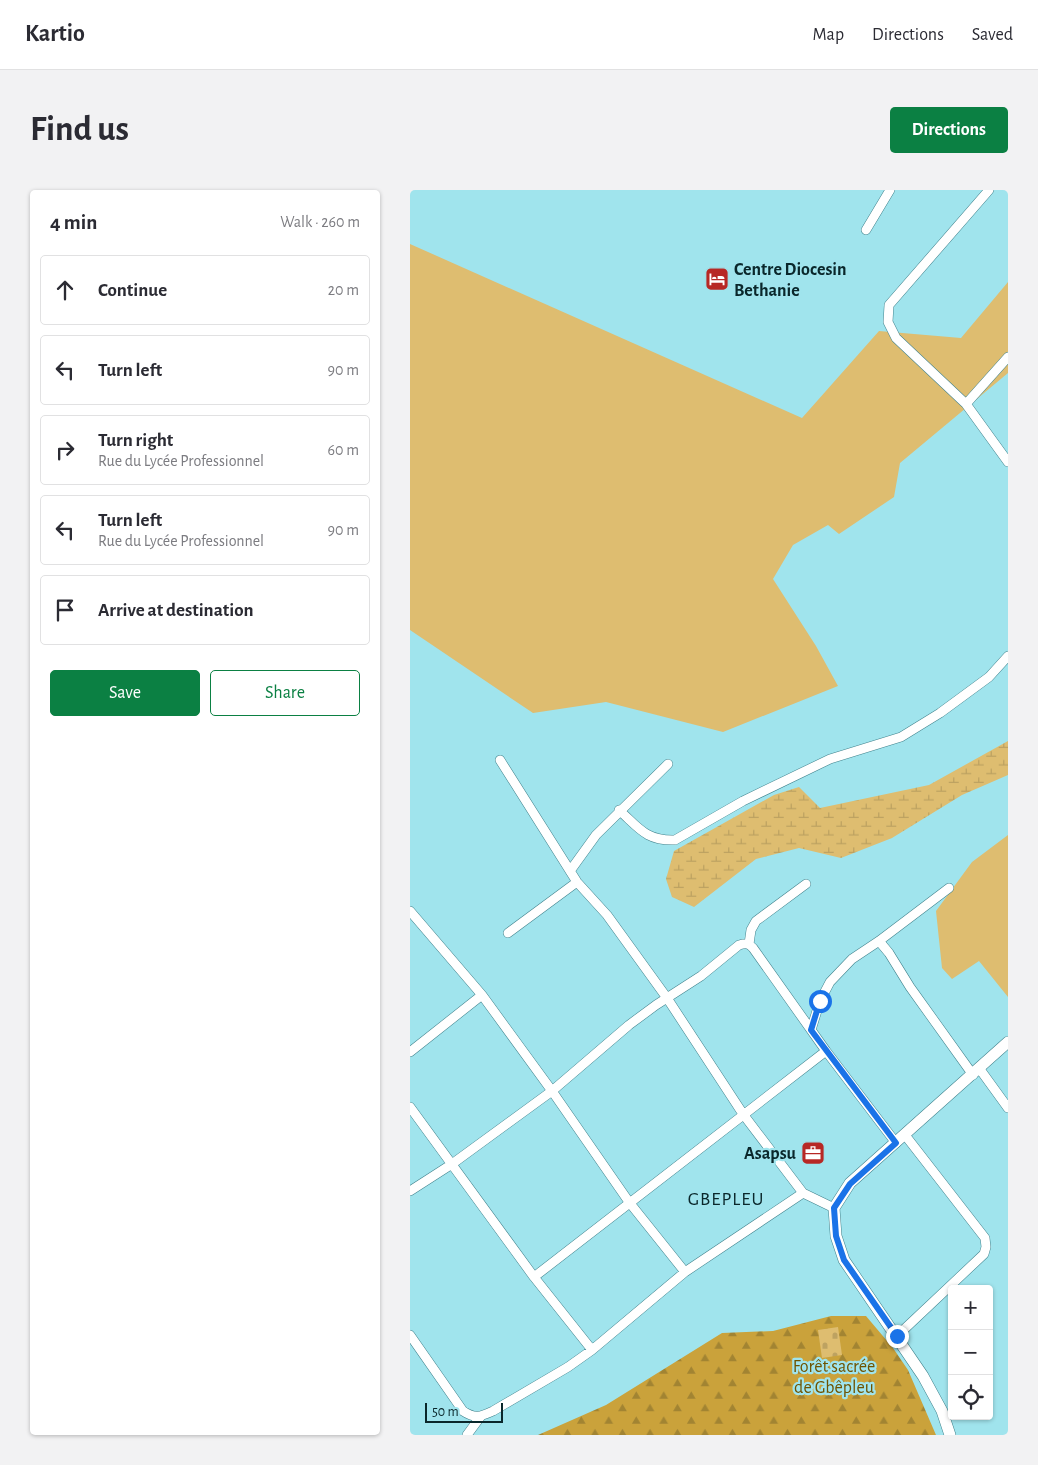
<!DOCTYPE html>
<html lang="en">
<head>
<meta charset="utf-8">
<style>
  body { margin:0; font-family:"Alegreya Sans",sans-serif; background:#f2f2f3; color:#2b2b33 }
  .controls { position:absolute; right:15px; bottom:15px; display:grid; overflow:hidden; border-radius:5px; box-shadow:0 1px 4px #0004 }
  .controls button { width:45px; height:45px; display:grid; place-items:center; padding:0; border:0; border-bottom:1px solid #e1e1e2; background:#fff; color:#2b2b33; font:25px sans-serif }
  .scale { position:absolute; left:15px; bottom:12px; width:78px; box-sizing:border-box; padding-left:5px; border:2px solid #0a272b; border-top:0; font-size:14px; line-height:18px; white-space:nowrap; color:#0a272b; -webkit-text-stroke:4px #a0e4ed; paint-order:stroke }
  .stop { position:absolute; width:15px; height:15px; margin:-11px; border:4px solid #1a73e8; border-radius:50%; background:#fff }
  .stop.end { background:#1a73e8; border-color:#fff; box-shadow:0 1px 5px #0008 }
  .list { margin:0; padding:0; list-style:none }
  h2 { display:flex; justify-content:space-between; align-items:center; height:65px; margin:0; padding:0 20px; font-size:21px }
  h2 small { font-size:16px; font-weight:400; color:#7c7c81 }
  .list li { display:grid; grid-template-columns:32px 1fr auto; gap:15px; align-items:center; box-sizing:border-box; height:70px; margin:0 10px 10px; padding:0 10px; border:1px solid #e1e1e2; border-radius:5px }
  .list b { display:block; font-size:19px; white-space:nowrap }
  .list p { margin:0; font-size:16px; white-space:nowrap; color:#7c7c81 }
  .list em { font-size:16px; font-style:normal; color:#7c7c81 }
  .actions { display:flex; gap:10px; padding:15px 20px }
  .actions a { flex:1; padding:11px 0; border:1px solid #0b8043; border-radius:5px; text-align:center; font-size:18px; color:#0b8043 }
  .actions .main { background:#0b8043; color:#fff }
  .icon { flex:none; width:28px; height:28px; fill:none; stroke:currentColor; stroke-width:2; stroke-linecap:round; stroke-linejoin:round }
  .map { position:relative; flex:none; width:598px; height:1245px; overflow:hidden; border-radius:5px }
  header { display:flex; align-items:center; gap:30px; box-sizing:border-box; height:70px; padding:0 25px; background:#fff; border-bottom:1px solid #e1e1e2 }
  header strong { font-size:24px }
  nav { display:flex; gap:28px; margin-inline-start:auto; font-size:18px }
  .intro { display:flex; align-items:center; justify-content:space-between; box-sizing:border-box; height:120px; padding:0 30px }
  h1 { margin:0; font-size:35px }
  .button { padding:12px 22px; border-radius:5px; background:#0b8043; color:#fff; font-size:18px; font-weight:700 }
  main { display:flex; gap:30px; padding:0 30px }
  aside { flex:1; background:#fff; border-radius:5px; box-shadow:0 1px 4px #0004 }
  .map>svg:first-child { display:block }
</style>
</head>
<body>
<header>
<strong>Kartio</strong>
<nav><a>Map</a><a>Directions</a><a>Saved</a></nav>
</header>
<div class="intro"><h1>Find us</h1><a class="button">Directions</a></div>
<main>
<aside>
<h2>4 min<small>Walk · 260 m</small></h2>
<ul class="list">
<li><svg class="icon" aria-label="ahead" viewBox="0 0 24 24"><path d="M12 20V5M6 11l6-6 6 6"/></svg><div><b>Continue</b></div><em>20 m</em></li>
<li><svg class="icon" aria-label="left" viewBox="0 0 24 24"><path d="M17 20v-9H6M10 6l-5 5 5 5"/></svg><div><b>Turn left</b></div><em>90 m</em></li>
<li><svg class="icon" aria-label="right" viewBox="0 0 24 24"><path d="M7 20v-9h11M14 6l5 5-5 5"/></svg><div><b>Turn right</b><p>Rue du Lycée Professionnel</p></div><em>60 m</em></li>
<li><svg class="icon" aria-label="left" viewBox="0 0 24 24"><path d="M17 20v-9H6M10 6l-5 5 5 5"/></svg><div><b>Turn left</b><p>Rue du Lycée Professionnel</p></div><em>90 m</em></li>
<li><svg class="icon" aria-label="arrive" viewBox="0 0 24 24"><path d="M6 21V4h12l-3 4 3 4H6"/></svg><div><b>Arrive at destination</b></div></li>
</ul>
<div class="actions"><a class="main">Save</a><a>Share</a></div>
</aside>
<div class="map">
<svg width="598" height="1245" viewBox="0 0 598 1245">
  <defs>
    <pattern id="forest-firs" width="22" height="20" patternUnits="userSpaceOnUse" patternTransform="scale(1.25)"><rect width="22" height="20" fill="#caa23b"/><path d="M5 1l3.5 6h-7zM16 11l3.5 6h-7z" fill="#a28432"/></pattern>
    <pattern id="wetland-marsh" width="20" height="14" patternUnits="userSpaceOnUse" patternTransform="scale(1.25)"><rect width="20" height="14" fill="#debd70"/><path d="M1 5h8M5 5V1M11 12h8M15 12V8" fill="none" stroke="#bda261"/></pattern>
    <pattern id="cemetery-stones" width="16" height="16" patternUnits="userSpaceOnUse" patternTransform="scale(1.25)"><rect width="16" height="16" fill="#debd70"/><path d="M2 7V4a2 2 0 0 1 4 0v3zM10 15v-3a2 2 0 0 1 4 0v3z" fill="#bda261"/></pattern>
  </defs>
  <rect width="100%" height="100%" fill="#a0e4ed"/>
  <path fill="#debd70" d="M0,54l392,174 77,-87 82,7 47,-56v91l-108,90 -6,34 -55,37 -11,-9 -35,20 -20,34 43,67 22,40 -115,46 -117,-30 -73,11 -123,-83z
    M598,645v162l-29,-36 -27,18 -10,-11 -6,-57 36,-49z"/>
  <path fill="url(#forest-firs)" d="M421,1126h35l27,32 15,22 28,65h-398l68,-30 116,-72 51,-2z"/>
  <path fill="url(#wetland-marsh)" d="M598,551v34l-46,20 -70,43 -51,20 -42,-10 -43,11 -62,48 -22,-10 -6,-18 8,-28 100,-56 25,-8 21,21 109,-23z"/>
  <path fill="url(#cemetery-stones)" d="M428,1137l4,28 -20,3 -4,-28z"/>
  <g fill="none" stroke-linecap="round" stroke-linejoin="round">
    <g stroke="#41838d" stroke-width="10">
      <path id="street" d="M456,40l24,-40
        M598,167l-42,47 42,58
        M556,214l-70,-66 -8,-16 1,-17 100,-115
        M90,570l77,122 30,33 60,83 76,116 60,79 31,15
        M209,620c20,18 27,31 56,30l68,-39 87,-42 71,-22 39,-24 49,-36 19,-21
        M160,681l26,-36 72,-71
        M0,721l72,84 70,96 77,111 56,70
        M98,743l69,-51
        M469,751l10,12 21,34 63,88
        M339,754l2,-14 5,-9 50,-37
        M401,840l9,-29 10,-19 22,-23 27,-18 70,-53
        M0,862l72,-57
        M569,878l29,40
        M0,917l124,170 58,73
        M0,1001l42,-27 100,-73 77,-66 27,-20 45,-29 38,-31c7,-2 9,-2 14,3l73,103 70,92
        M124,1087l292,-226
        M0,1145l53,76c12,8 17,6 30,0l75,-44 24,-17 93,-78 118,-79
        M487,1146l87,-82 2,-7 -1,-9 -80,-103
        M57,1245l14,-19"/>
    </g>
    <g stroke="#41838d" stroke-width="12">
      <path id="secondary" d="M540,1245l-8,-24 -19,-35 -79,-116 -8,-24 -2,-28 16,-25 158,-141"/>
    </g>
    <use href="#street" stroke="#fff" stroke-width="9"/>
    <use href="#secondary" stroke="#fff" stroke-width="11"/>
  </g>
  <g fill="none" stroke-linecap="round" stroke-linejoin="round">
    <path stroke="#1a73e8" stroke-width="6" d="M410,811l-9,29 85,113 -46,41 -16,24 2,28 8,24 53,76"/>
  </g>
  <defs>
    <g id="hotel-square" transform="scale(1.25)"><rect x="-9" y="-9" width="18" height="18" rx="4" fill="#b72825" stroke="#a0e4ed"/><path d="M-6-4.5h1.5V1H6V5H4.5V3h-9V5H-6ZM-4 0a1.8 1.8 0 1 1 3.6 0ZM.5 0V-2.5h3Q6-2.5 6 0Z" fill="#fff"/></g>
    <g id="office-square" transform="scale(1.25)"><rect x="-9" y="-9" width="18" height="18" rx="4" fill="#b72825" stroke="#a0e4ed"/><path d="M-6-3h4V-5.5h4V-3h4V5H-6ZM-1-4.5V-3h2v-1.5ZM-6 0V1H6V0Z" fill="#fff"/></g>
  </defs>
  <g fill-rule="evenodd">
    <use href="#hotel-square" x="307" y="89"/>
    <use href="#office-square" x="403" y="963"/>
  </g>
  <g text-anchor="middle" stroke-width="4.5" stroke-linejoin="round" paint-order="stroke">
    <g font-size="18" font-weight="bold" fill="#0a272b" stroke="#a0e4ed" text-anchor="start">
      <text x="324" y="85">Centre Diocesin<tspan x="324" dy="21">Bethanie</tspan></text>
      <text x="386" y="969" text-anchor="end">Asapsu</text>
    </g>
    <g font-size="18" fill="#6e5300" stroke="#a0e4ed">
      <text x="424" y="1182">Forêt sacrée<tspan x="424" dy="21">de Gbêpleu</tspan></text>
    </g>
    <g font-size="19" letter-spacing="1" fill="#0a272b" stroke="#a0e4ed">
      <text x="316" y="1015">GBEPLEU</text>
    </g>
  </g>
</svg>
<div class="controls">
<button>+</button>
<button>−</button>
<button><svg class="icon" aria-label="locate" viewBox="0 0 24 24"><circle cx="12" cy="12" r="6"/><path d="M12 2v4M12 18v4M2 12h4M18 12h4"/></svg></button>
</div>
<div class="scale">50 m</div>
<div class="stop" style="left:410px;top:811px"></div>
<div class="stop end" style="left:487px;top:1146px"></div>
</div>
</main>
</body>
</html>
